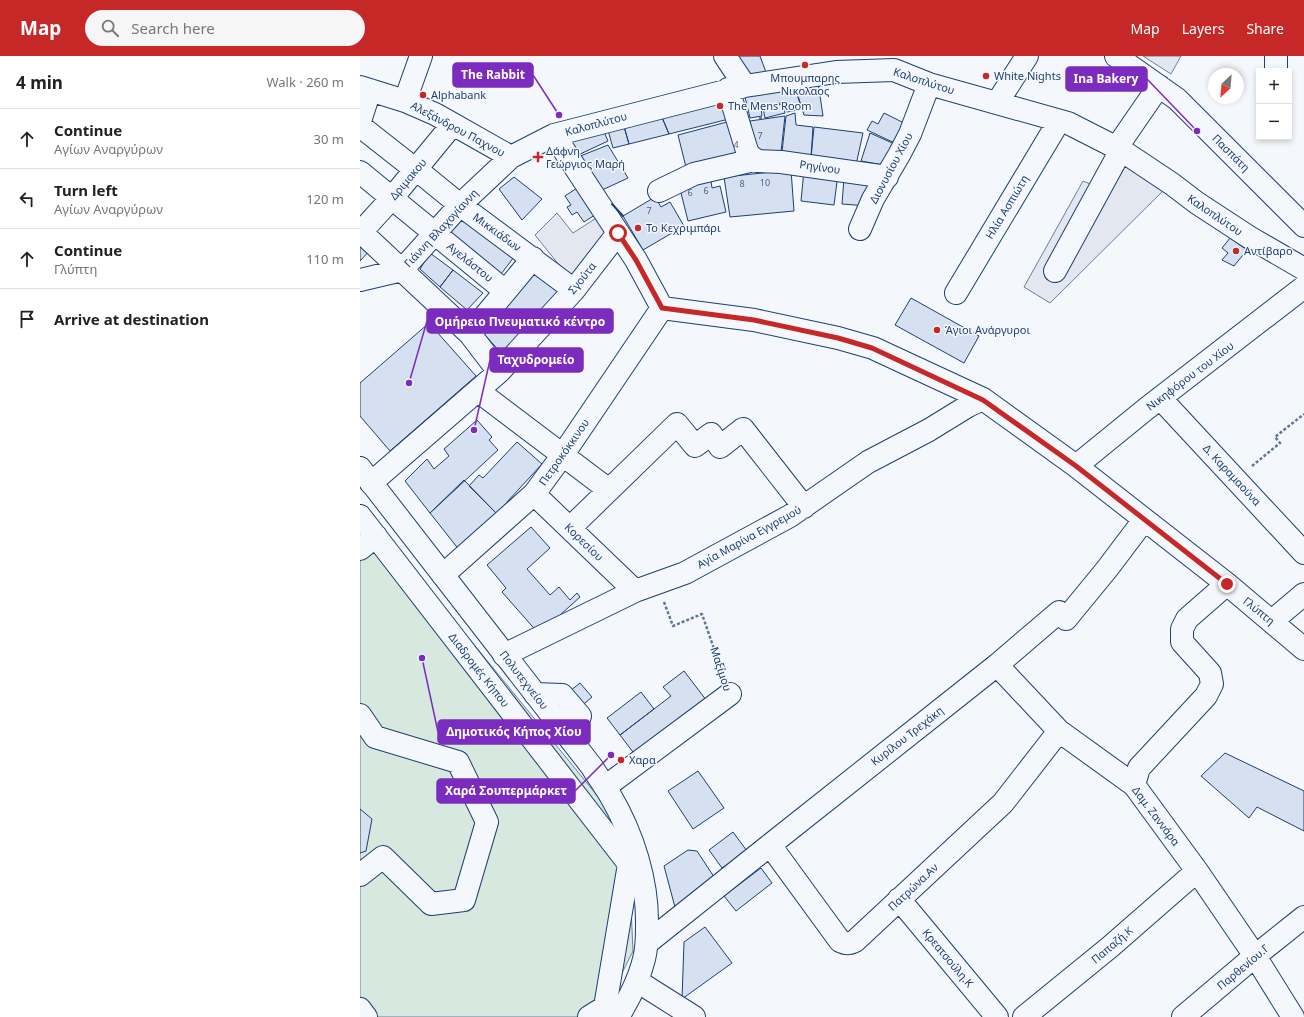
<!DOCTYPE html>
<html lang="en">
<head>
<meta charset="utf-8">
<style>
  body { margin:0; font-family:"Noto Sans",sans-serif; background:#f6f6f6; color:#222 }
  .controls { position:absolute; right:12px; top:12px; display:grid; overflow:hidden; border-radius:0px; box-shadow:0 2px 6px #0003 }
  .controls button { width:36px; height:36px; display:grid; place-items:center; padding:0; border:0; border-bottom:1px solid #e0e0e0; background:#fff; color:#222; font:20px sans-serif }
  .compass { position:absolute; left:848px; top:12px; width:36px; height:36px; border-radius:50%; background:#fff; box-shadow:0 2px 6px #0003; rotate:206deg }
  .stop { position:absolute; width:12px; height:12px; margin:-9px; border:3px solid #c62828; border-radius:50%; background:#fff }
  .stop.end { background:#c62828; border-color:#fff; box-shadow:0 1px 4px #0008 }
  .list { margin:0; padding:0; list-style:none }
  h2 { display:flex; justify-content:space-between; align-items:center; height:52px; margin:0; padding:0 16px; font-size:17px }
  h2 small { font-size:13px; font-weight:400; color:#767676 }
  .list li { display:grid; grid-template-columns:26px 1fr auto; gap:12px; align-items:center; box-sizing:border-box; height:60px; padding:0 16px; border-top:1px solid #e0e0e0 }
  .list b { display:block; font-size:15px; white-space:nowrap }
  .list p { margin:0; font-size:13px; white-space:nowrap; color:#767676 }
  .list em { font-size:13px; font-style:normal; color:#767676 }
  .icon { flex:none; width:22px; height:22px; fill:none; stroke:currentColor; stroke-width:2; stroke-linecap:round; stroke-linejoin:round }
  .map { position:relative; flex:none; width:944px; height:961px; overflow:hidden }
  header { display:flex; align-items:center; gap:24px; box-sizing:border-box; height:56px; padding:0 20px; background:#c62828; color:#fff }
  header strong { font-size:19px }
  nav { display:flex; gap:22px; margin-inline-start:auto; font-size:14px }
  .search { width:280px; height:36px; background:#f6f6f6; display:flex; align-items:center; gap:10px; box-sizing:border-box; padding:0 14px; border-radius:22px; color:#767676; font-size:15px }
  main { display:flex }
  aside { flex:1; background:#fff }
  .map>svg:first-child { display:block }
</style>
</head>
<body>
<header>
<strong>Map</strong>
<div class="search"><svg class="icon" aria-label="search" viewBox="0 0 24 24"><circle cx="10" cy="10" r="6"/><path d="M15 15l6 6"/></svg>Search here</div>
<nav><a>Map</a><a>Layers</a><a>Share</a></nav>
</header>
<main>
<aside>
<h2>4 min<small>Walk · 260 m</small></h2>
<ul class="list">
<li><svg class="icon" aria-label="ahead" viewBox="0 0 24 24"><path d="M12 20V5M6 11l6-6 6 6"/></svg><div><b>Continue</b><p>Αγίων Αναργύρων</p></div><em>30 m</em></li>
<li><svg class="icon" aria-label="left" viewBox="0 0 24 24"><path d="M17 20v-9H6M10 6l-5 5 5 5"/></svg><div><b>Turn left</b><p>Αγίων Αναργύρων</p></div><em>120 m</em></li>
<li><svg class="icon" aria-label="ahead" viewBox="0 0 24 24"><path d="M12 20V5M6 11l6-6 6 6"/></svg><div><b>Continue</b><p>Γλύπτη</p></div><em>110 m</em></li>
<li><svg class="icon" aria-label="arrive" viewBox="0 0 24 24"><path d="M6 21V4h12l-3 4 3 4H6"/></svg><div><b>Arrive at destination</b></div></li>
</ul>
</aside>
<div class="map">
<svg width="944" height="961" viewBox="0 0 944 961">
  <rect width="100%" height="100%" fill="#f4f7fb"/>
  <path fill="#d7e8df" stroke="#687fa3" d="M0,449l249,305 20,54 4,87 -33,66h-238l-2,-2z"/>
  <path fill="#e3e8f0" stroke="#687fa3" d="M783,0h38l-10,18z
    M764,97l46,31 -120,119 -26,-16 59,-106 19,8z
    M197,157l16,20 28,-18 13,18 -42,48 -37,-46z"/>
  <path fill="#d5e0f0" stroke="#1d3f73" d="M374,0h26l7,19 -14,3z
    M458,26l5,34 -19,-1 -10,-32z
    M433,27l9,26 -15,3 -3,-10 -23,6 1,8 -12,2 -6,-25z
    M368,41l1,22 -60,15 -8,-19z
    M423,48l2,9 -20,5 -2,-10z
    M435,57l1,12 17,2 -2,30 -29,-5 4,-36z
    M524,57l26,13 -9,20 -34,-16 5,-9 6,3z
    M301,59l8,19 -40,10 -6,-21z
    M425,60l-4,36 -25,-2 -6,-29z
    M367,66l3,11 9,-2 7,28 -59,12 -9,-36z
    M263,67l6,21 -16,4 -6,-21z
    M242,71l6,14 -32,15 -11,-18z
    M454,71l49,6 -7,32 -45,-7z
    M510,77l29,13 -10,20 -28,-5z
    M248,89l20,33 -28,13 -22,-34z
    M431,114l3,41 -64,6 -6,-40z
    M444,114l34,4 -4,31 -33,-4z
    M154,121l28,22 -20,21 -23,-31z
    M484,122l24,2 5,17 -5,9 -26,-2z
    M351,125l1,7 8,-2 6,26 -38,9 -8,-32z
    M220,130l18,27 -14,9 -7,-10 -5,3 -5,-8 4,-2 -6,-9z
    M295,141l6,10 9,-5 14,24 -41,24 -20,-34z
    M102,158l52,43 -16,21 -53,-44z
    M0,180l13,11 -13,14z
    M870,182l17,12 -13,16 -12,-6 6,-7 -6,-5z
    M70,197l23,17 -13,17 -20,-18z
    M93,214l30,23 -16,17 -27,-23z
    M174,216l25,20 -56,63 -19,-21z
    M551,242l68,38 -15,27 -69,-38z
    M69,267l47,53 -86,75 -30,-35v-33z
    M117,364l15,17 -3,3 9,10 -68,63 -25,-32 22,-22 7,10 15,-13 -5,-7z
    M157,386l25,22 -35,38 1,3 -12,8 -27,-27 10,-11 4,3z
    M104,424l32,33 -36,38 -30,-38z
    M171,471l19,21 -23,21 23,26 9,-8 11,13 7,-7 3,4 -41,37 -37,-42 4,-4 -19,-23z
    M324,615l26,34 -71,55 -19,-25 51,-39 -8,-9z
    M220,627l12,14 -14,12 -13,-14z
    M281,636l13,17 -34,26 -13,-17z
    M865,697l79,38v40l-47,-24 -8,11 -48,-42z
    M338,715l26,37 -31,21 -25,-38z
    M0,753l12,10 -6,32 -6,2z
    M373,776l14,19 -25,17 -13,-18z
    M328,794l9,1 19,29 -40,31 -12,-45z
    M401,812l11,15 -36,28 -12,-15z
    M345,871l27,36 -50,36 2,-57z"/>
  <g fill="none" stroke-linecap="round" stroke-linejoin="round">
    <g stroke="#1d3f73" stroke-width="24">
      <path id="minor" d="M365,0l20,30
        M756,0l61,43 127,127
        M916,15v-15
        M0,31l45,14 30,13 76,43
        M368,33l20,65 9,7 24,1 106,15
        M45,45l16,-45
        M637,47l30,-47
        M0,65l10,-31
        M0,70l56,44
        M194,79l82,125 26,48 92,12 84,18 35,10 110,51 93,67 151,118 77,65
        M757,91l42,-61
        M0,116l145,119
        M62,118l38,31 114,85
        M299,135l35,-17 60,-14
        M500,173l13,-30 26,-44 11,-21 19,-50
        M0,175l110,103 29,38
        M1,176l31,-34 61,-74
        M695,215l66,-121
        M0,224l42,-10 58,-65 51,-48 43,-22 191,-49 91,-14 58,-2 35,14 139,39 53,27 51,34 25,19 52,34 55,32
        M596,237l103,-172
        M110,278l63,-76
        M118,335l131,99
        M800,342l144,155
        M716,410l70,-57 158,-122
        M11,427l128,-111 75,-82 44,-57
        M174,438l101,97
        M0,460l269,348 -24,143 -16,10
        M210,472l107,-104 18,22 16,-12 9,13 23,-18 61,78
        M0,493l16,-13
        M83,519l91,-81 28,-38 100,-148
        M912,565l32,-27
        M144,599l131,-64 50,-18 105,-57 78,-54 61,-32 39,-24 15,-7
        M637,609l62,66 75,54 63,86 58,85 38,61
        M175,638l27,1 18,21 -9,24
        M0,659l15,22 83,25 29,60 -23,78 -33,4 -48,-47 -23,18
        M774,729l5,-17 67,-72 6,-12 -2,-11 -28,-31v-13l5,-10 40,-35
        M245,731l125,-93
        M410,789l70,96c6,3 9,3 15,0l148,-138 56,-72
        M539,843l98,118
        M287,887l123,-98 227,-180 62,-53 7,7 41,-50 37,-49
        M277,925l57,36
        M0,953l6,8
        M664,961l86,-70 87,-76
        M823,961l72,-61 49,-39"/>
    </g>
    <g stroke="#1d3f73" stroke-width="24">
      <path id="major" d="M0,412l232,299c6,10 13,19 18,28 23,39 38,86 37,131 0,11 0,22 -3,33 -5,21 -15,40 -26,58"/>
    </g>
    <path stroke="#5e769c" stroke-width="2.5" stroke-dasharray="3 2" stroke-linecap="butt" d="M399,62l6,-1
      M892,410l28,-23 -5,-6 29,-23
      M304,546l9,24 29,-12 21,61"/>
    <use href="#minor" stroke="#f4f7fb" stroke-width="22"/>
    <use href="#major" stroke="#f4f7fb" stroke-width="22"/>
    <path stroke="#1d3f73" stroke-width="2" d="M252,148l11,12"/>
  </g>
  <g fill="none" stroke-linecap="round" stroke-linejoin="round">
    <path stroke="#c62828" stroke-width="5" d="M258,177l18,27 26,48 92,12 84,18 34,10 111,52 93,66 151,118"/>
  </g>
  <g fill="#c62828" stroke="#f4f7fb" stroke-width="1.5">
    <circle cx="445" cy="9" r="4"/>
    <circle cx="626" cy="20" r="4"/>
    <circle cx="63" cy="39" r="4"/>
    <circle cx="360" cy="50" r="4"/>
    <path d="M176 95h4v4h4v4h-4v4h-4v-4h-4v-4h4z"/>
    <circle cx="278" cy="172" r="4"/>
    <circle cx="876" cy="195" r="4"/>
    <circle cx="577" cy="274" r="4"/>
    <circle cx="261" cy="704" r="4"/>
  </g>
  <g text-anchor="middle" stroke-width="3" stroke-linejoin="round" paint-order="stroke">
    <g font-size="9" fill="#4b6792">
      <text x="400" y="83">7</text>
      <text x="376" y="92">4</text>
      <text x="405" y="130">10</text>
      <text x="382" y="131">8</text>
      <text x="346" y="138">6</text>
      <text x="330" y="140">6</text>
      <text x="289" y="158">7</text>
    </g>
    <g font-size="11" fill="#1d3f73" stroke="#f4f7fb" text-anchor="start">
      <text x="634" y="24">White Nights</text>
      <text x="445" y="26" text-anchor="middle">Μπουμπαρης<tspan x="445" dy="13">Νικολαος</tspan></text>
      <text x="71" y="43">Alphabank</text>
      <text x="368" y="54">The Mens Room</text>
      <text x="186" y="99">Δάφνη<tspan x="186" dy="13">Γεώργιος Μαρή</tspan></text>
      <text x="286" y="176">Το Κεχριμπάρι</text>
      <text x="884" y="199">Αντίβαρο</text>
      <text x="585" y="278">Άγιοι Ανάργυροι</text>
      <text x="269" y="708">Χαρα</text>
    </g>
    <g font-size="11" fill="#1d3f73" stroke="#f4f7fb">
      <text transform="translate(564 25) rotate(18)" y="4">Καλοπλύτου</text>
      <text transform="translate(236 68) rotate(-15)" y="4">Καλοπλύτου</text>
      <text transform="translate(98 73) rotate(28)" y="4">Αλεξάνδρου Παχνου</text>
      <text transform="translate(871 97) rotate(45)" y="4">Πασπάτη</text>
      <text transform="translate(460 111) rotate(8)" y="4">Ρηγίνου</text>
      <text transform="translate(531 112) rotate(-62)" y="4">Διονυσίου Χίου</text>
      <text transform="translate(48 123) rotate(-50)" y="4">Δριμακου</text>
      <text transform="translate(647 151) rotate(-59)" y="4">Ηλία Ασπιώτη</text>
      <text transform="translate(855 159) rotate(34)" y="4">Καλοπλύτου</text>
      <text transform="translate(81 172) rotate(-47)" y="4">Γιάννη Βλαχογίαννη</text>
      <text transform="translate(137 176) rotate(36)" y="4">Μικκιάδων</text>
      <text transform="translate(110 206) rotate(39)" y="4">Αγελάστου</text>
      <text transform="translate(222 222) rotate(-51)" y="4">Σγούτα</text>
      <text transform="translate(830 320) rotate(-37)" y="4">Νικηφόρου του Χίου</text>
      <text transform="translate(204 396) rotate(-55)" y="4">Πετροκόκκινου</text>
      <text transform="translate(872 419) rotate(47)" y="4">Δ. Καραμαούνα</text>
      <text transform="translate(389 481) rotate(-29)" y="4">Αγία Μαρίνα Εγγρεμού</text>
      <text transform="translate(224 486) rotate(44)" y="4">Κορεσίου</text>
      <text transform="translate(899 555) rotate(39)" y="4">Γλύπτη</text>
      <text transform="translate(361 613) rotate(72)" y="4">Μαξίμου</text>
      <text transform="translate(119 614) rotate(52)" y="4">Διαδρομές Κήπου</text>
      <text transform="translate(164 624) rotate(52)" y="4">Πολυτεχνείου</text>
      <text transform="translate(547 680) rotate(-38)" y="4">Κυρίλου Τρεχάκη</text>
      <text transform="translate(796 760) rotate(53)" y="4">Δαμ. Ζαννάρα</text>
      <text transform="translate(553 831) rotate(-43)" y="4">Πατρώνα.Αν</text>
      <text transform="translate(752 889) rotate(-40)" y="4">Παπαζή.Κ</text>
      <text transform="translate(588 902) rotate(50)" y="4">Κρεατσούλη.Κ</text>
      <text transform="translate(883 911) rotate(-40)" y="4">Παρθενίου.Γ</text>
    </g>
  </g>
  <path fill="none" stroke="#7b2cbf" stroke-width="1.5" d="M199 59L173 19M837 75L787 23M49 327L67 265M114 374L130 304M62 602L78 676M251 699L215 735"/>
  <g fill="#7b2cbf" stroke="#f4f7fb" stroke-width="1.5">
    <circle cx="199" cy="59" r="4"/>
    <circle cx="837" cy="75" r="4"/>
    <circle cx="49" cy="327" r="4"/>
    <circle cx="114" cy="374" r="4"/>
    <circle cx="62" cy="602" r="4"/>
    <circle cx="251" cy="699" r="4"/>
  </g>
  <g fill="#7b2cbf" stroke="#7b2cbf" stroke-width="1.5">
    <rect x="93" y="7" width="80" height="24" rx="4"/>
    <rect x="706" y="11" width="81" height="24" rx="4"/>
    <rect x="67" y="253" width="186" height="24" rx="4"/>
    <rect x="130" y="292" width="93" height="24" rx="4"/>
    <rect x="78" y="664" width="152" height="24" rx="4"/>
    <rect x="77" y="723" width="138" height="24" rx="4"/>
  </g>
  <g font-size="12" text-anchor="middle" font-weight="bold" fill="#fff">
    <text x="133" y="23">The Rabbit</text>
    <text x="746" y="27">Ina Bakery</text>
    <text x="160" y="270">Ομήρειο Πνευματικό κέντρο</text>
    <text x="176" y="308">Ταχυδρομείο</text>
    <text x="154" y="680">Δημοτικός Κήπος Χίου</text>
    <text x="146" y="739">Χαρά Σουπερμάρκετ</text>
  </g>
</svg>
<div class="controls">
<button>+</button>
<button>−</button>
</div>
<svg class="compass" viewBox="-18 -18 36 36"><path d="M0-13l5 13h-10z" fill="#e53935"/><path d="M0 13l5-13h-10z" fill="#767676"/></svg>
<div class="stop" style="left:258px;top:177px"></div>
<div class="stop end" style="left:867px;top:528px"></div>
</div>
</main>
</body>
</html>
